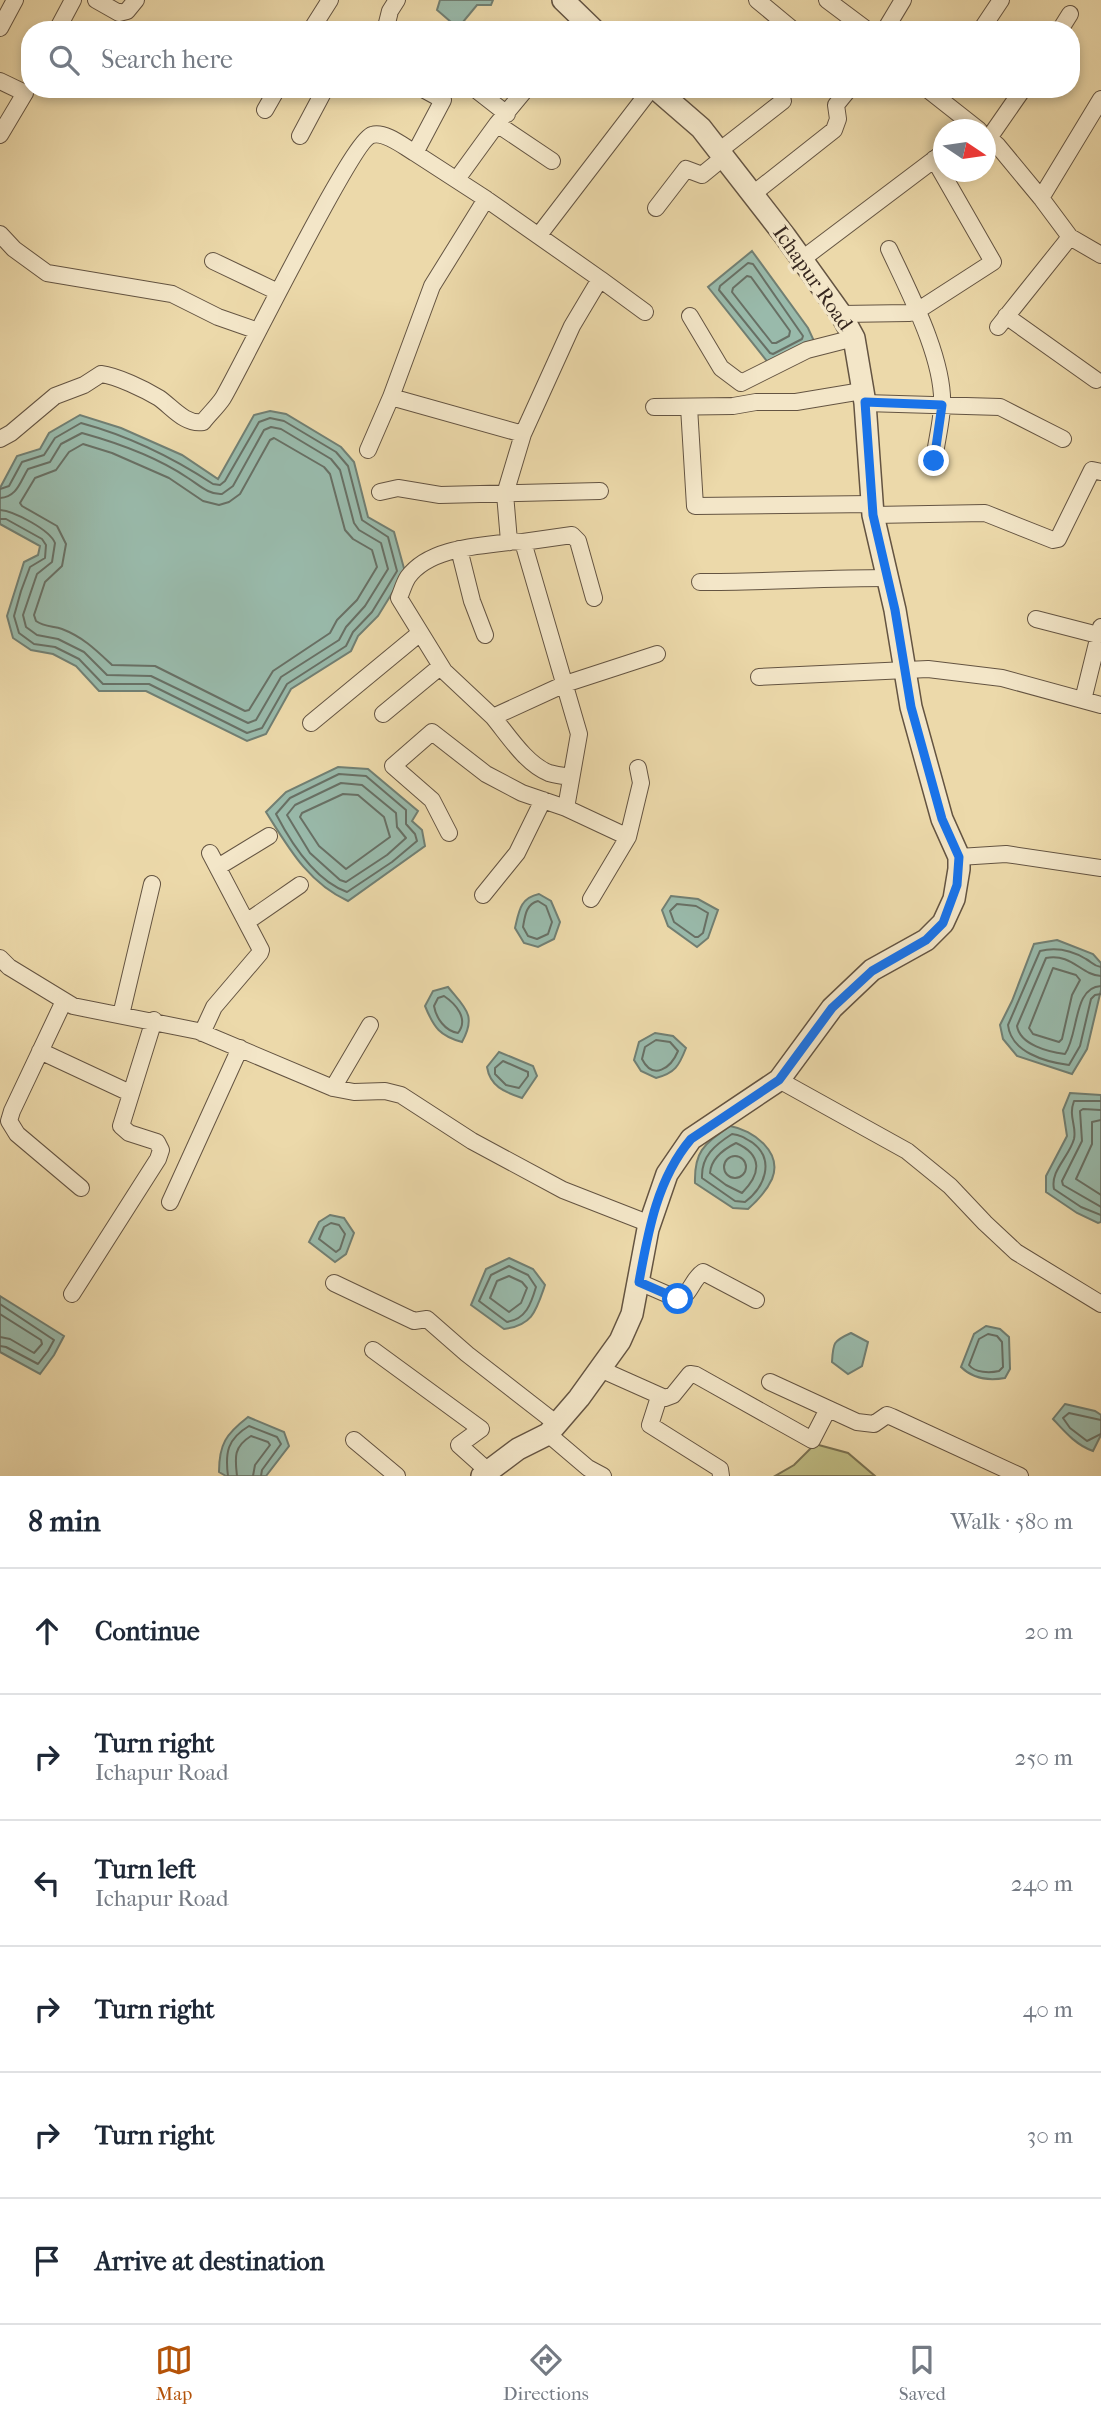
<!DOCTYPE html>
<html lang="en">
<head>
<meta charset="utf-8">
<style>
  body { margin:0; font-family:"IM FELL French Canon",serif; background:#f2f2f3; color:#1f2937 }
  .compass { position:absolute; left:933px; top:119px; width:63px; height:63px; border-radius:50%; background:#fff; box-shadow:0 4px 10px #0003; rotate:103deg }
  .stop { position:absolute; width:21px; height:21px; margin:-16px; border:5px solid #1a73e8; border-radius:50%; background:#fff }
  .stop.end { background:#1a73e8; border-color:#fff; box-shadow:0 2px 7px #0008 }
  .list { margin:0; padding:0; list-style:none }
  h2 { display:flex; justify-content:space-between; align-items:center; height:91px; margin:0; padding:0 28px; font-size:30px }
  h2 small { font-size:23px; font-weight:400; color:#747a83 }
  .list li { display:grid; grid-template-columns:46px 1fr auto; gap:21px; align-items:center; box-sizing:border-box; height:126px; padding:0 28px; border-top:2px solid #e0e1e3 }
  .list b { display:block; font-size:26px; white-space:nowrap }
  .list p { margin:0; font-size:23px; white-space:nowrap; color:#747a83 }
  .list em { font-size:23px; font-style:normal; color:#747a83 }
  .icon { flex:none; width:38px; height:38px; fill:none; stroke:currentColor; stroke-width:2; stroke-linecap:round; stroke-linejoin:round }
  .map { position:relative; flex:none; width:1101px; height:1476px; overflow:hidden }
  .search { position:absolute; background:#fff; box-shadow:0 4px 10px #0003; left:21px; right:21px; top:21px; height:77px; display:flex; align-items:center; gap:18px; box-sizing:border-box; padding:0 24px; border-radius:28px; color:#747a83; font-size:26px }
  .sheet { height:847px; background:#fff }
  nav { display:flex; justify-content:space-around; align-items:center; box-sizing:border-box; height:98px; border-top:2px solid #e0e1e3; background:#fff; font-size:19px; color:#747a83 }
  nav a { display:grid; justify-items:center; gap:4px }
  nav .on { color:#b45309 }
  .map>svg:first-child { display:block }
</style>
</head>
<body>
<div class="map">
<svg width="1101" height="1476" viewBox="0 0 1101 1476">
  <rect width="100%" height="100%" fill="#ecd9aa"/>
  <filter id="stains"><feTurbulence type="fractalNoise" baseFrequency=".00286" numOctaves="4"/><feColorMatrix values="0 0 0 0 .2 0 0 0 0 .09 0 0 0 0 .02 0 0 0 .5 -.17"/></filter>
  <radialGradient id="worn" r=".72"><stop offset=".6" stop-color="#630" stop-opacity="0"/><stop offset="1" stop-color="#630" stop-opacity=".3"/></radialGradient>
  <path fill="#bfbd84" stroke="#7a7252" stroke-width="2" d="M815,1444l33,9 27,23h-100l19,-11z"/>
  <path fill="#99baab" stroke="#717f73" stroke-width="2" d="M440,0h53l-2,5h-14l-19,23 -21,-18z
    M752,251l56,77 6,13 -44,24 -62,-78z
    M270,411l16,3 55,33 13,15 14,55 26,15 11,40 -27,44 -20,20 -7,15 -60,38 -25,45 -19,7 -101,-50h-47l-23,-25 -23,-12 -22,-4 -18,-12 -6,-22 17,-54 14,-7 2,-9 -40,-22v-36l17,-32 23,-7 9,-16 31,-18 41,13 61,27 36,24 36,-64z
    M338,767l30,2 50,42 -6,10 10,9 3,16 -77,55c-40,-18 -60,-54 -82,-89l20,-20z
    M539,894l12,7 9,21 -6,17 -16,8 -14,-4 -9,-15c4,-17 5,-30 24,-34z
    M671,896l27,3 20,11 -10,28 -11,9 -29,-21 -6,-16z
    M1057,940l36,14 8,9v27l-14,59 -15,25 -55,-18 -14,-17 -3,-14 12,-24 22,-57z
    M448,987c17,21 29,28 14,55 -22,-6 -28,-14 -37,-36l8,-15z
    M655,1033l18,3 13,12c-7,18 -11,25 -30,30l-15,-7 -7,-11 5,-18z
    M499,1052l34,14 4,10 -15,22c-18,-6 -32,-12 -35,-31z
    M1070,1093l31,2v127l-3,1 -21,-10 -31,-21v-16l21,-40 -4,-26z
    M730,1126c23,4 53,26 42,53 -5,11 -15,22 -24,30l-15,-1 -38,-25c-1,-33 10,-39 35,-57z
    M330,1215l14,3 10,15 -8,21 -11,8 -26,-20 10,-20z
    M509,1258l24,11 12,16c-9,26 -12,40 -41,44l-33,-24 15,-36z
    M0,1296l64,40 -10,19 -14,19 -40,-22z
    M986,1326l14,3 9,8 1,32 -5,9c-17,3 -32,1 -44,-11l13,-33z
    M851,1333l17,9 -6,24 -14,8 -16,-12c1,-19 1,-21 19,-29z
    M1065,1404l30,7 6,4v20l-8,16c-17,-6 -28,-19 -40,-32z
    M248,1417l36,15 5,14 -23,30h-40l-7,-4c0,-28 7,-38 29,-55z"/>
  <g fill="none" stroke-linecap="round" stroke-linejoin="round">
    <path stroke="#687065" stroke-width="2" d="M748,263l5,1 50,72 -1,3 -29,15 -3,-1 -51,-63 1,-4z
      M747,276l4,1 39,54 -1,5 -13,7h-4l-40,-51 1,-4z
      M274,438l50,29 6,7 15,56 8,9 19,11 5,17 -20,33 -20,20 -7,13 -57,38 -24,39 -4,1 -90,-45 -43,-1c-16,-15 -29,-28 -50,-36 -9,-3 -18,-2 -26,-8l-2,-6 11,-33 17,-16 4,-22 -9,-18 -35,-20 -2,-3 15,-25 21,-8 13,-18 14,-8 29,9 57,25 34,23 16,4 10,-3 11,-8 30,-54z
      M0,489l9,-3 13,-24 22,-7 11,-17 26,-15c48,13 91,34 132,61l7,1 5,-4 34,-59 11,-4 14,3 52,31 12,14 14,54 26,17 9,34 -25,41 -19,20 -7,14 -59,38 -25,44 -15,5 -98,-49h-46l-24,-25 -24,-12 -21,-3 -15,-11 -5,-17 7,-25 9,-24 15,-9 1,-13 -4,-6 -36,-20h-6
      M0,498c17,-1 20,-16 28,-29l22,-7 11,-18 21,-11c36,10 75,24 106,45 11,7 21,17 34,16l11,-8 31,-56 7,-3 10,2 50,30 9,11 14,53 5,7 22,13 7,26 -23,37 -19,21 -7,13 -58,37 -25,43 -8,3 -97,-47 -44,-1 -23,-23 -26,-13 -21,-4 -11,-8 -3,-12 14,-41 15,-12 3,-19c-5,-13 -41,-32 -55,-33
      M339,774l27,2 40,34v14l9,10 2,7 -25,21 -45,30c-33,-12 -56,-49 -71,-78l14,-16z
      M341,783l21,2 34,28 1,14 9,11 -19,17 -41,27 -6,-2 -30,-27 -23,-38 8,-10z
      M343,794l15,1 26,22 6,20 -44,32 -27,-23 -19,-29 2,-4z
      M538,901l8,5 6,16 -4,12 -11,5 -9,-3 -5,-9c2,-11 3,-23 15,-26z
      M677,904l19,2 12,7 -5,20 -5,4h-3l-21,-15 -4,-11z
      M1101,967c-8,-1 -9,-5 -15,-8 -15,-9 -30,-12 -46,-8l-32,74c3,27 37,37 61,40l11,-19 11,-47 4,-4 6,-1
      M1053,968l23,7 4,5 -8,15 -10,44 -3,3 -26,-8 -4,-6z
      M1101,976c-20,-1 -29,-23 -55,-18l-29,68c3,19 32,26 48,28 14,-20 8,-67 36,-68
      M444,996c12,8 25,23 14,37 -13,-2 -22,-15 -24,-27l4,-8z
      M656,1040l14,2 8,9c-7,17 -25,30 -36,8l3,-12z
      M503,1061l25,11v4l-9,12 -13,-3 -11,-11v-6z
      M1101,1101h-27c-6,16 3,25 0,38 -5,18 -24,32 -20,50l27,18 20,8
      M1101,1110l-18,-1 -3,2 2,30 -20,40 1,4 38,22
      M1101,1120l-9,2v22l-16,35 25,16
      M732,1134c9,1 13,4 21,9 22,17 12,44 -8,59l-10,-1 -33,-23c-1,-22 13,-33 30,-44z
      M736,1143c27,12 25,31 6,50l-16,-8 -16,-12c1,-14 14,-24 26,-30z
      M724 1167a11 11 0 1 1 22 0a11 11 0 1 1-22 0Z
      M331,1223l8,2 6,9 -5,15 -4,3 -17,-13 5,-12z
      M509,1266l19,9 8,12c-5,17 -10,32 -29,35l-28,-21 12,-26z
      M509,1276l13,6 5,6 -6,15 -12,9 -19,-14 7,-17z
      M0,1304l54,36 -6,11 -10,13 -32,-17 -6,-1
      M0,1314l41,26 1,4 -8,9 -24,-14 -10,-2
      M988,1334l9,2 5,6 1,25 -4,4c-9,2 -24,2 -30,-6l10,-26z
      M1101,1420l-32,-7 -6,5 7,10 17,13 14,-7
      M228,1476c-3,-23 -1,-37 21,-50l28,11 4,7 -19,26 -1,6
      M237,1476c-2,-18 -4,-29 14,-40l17,6 2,3 -15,20 -2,11"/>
    <g stroke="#645442" stroke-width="18">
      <path id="minor" d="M96,0l23,13 8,-2 9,-11
        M757,0l36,30
        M827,0l40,30
        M0,28l15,-28
        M57,30l16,-30
        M311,30l19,-30
        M392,30l-5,-7 3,-12 7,-11
        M885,30l18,-30
        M981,30l20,-30
        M1060,30l10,-16
        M0,81l25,12 -25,42
        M475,89l32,25
        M927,89l52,41
        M265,110l12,-21
        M497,124l55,37
        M986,135l12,11 43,52 29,39 31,18
        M300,136l25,-47
        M989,138l34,-49
        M719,151l64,-50
        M415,153l71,46 114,80 -28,47 -49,108 -18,60 4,47 14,1 49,-7 6,6 16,57
        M457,179l40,-55 29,-35
        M753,194l81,-64 4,-11 -2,-14 13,-16
        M1041,198l60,-99
        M486,199l-54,87 -41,111 132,37
        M656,208l30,-39 16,6 22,-18
        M0,234l14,15 33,24 125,21 46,23 40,14
        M539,235l112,-146
        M889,249c20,43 56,111 53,158 -1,18 -6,36 -8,54
        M801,260l143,-108
        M213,261l65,31
        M600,279l45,33
        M841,314l68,-1 8,-2 76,-49 -59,-103
        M690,316l31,52 20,15 66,-33 47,-12
        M1006,316l90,64
        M998,327l72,-90
        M865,403l135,4 63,32
        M654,407l79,-1 23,-4h40l66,-11
        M689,407l6,99 178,-2
        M0,439l11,-6 44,-37 29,-11 17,-11c16,2 43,15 58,24 13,9 26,27 44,24 6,-8 14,-15 20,-24 20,-34 129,-258 149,-263 13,-4 31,11 43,18l28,-53 -20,-11
        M368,450l23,-53
        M380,492l18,-4 42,7 160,-4
        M873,515l112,-2 68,27 5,-1 34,-69 9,2
        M510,542c-32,4 -81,6 -102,35 -4,6 -6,14 -9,21l45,73 49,46 72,-33 92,-30
        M523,542l56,192 -13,74
        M459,549l13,52 13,34
        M700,582c63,0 125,-4 188,-4
        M1036,619l62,16
        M759,677l169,-8 74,9 99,27
        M1083,700l18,-73
        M383,714l58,-48
        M493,717c15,18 33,47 56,56 7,2 15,3 22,4
        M311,723l109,-90
        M449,833l-17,-33 -39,-34 39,-34 54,42 36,19 44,15 62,29 13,-54 -3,-15
        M959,857l47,-3 95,14
        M218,867l51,-31
        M483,895l34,-42 26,-53
        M591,899l37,-62
        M248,921l52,-36
        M0,958l9,9 64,39 125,25 135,57 21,4 31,-1 16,4 71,46 91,49 87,34
        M64,1001l-52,110 -3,10 8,13 64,54
        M121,1015l31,-131
        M202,1033l12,-26 46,-54 1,-3 -51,-97
        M40,1051l90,42
        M779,1080l128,71 43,35 35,37 31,29 85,52
        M333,1088l37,-63
        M170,1202l70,-154
        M639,1282l39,17c12,-3 14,-20 25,-27l53,28
        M334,1283l80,38 13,-2 40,35 90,70
        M72,1294l86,-135 3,-9 -4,-8 -28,-9 -8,-7 33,-106
        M373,1350l108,79 -22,16 29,26
        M600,1369l65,29 8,-3 17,-21 6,1 116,65 16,-31
        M770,1382l87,40 17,2 13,-9 5,2 128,59
        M659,1397l-9,28 70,44 1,7
        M548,1434l40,34 15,8
        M354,1440l43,36"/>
    </g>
    <g stroke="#645442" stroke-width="24">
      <path id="tertiary" d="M563,0l31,30
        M482,1476l36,-27 30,-15 31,-36 41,-57 12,-27 16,-85 19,-55 24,-35 88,-59 53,-72 40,-38 54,-30 17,-17 11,-24 5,-30v-12l-17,-38 -31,-112 -16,-97 -22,-95 -8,-112 -11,-65 -13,-24 -56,-78 -84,-108 -45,-39"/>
    </g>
    <use href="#minor" stroke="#f3e6c8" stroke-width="16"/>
    <use href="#tertiary" stroke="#f3e6c8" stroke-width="21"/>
  </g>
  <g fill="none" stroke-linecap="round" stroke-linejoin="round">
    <path stroke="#1a73e8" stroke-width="9" d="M678,1299l-39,-17c9,-50 18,-103 52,-143l88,-59 53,-72 40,-37 54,-31 17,-17 14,-38 2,-28 -17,-38 -31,-112 -16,-97 -22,-95 -8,-113 77,3 -8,56"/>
  </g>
  <g text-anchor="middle" stroke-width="7" stroke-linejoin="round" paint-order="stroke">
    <g font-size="21" fill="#36271f" stroke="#f3e6c8">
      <text transform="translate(813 278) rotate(55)" y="7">Ichapur Road</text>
    </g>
  </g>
  <rect width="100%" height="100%" filter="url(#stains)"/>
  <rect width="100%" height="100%" fill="url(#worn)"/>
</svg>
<svg class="compass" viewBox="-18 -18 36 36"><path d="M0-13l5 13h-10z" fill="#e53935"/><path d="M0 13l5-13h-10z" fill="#747a83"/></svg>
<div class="stop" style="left:678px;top:1299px"></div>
<div class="stop end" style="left:934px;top:461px"></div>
<div class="search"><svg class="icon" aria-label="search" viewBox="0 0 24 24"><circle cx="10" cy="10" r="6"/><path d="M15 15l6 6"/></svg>Search here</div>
</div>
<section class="sheet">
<h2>8 min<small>Walk · 580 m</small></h2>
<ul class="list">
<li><svg class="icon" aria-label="ahead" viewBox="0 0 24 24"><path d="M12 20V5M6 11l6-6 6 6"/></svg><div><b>Continue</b></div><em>20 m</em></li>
<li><svg class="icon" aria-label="right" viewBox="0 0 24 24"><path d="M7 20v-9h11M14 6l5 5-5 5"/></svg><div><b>Turn right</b><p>Ichapur Road</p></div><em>250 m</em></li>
<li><svg class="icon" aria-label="left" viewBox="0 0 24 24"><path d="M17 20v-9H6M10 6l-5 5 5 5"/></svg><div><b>Turn left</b><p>Ichapur Road</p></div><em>240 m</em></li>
<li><svg class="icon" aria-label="right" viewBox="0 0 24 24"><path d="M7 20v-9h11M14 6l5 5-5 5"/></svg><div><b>Turn right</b></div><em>40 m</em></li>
<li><svg class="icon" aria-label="right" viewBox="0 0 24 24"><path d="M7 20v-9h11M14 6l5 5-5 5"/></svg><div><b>Turn right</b></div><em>30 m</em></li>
<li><svg class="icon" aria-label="arrive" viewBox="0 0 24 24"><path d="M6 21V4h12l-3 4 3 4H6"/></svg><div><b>Arrive at destination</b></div></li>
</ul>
</section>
<nav>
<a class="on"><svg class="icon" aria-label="map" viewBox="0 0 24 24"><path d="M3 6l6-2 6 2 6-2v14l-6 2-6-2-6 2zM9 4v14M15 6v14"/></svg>Map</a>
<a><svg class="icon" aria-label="directions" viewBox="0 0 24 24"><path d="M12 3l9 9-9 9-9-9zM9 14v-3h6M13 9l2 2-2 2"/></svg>Directions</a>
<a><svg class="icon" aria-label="saved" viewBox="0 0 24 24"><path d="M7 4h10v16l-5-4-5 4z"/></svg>Saved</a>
</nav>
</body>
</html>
